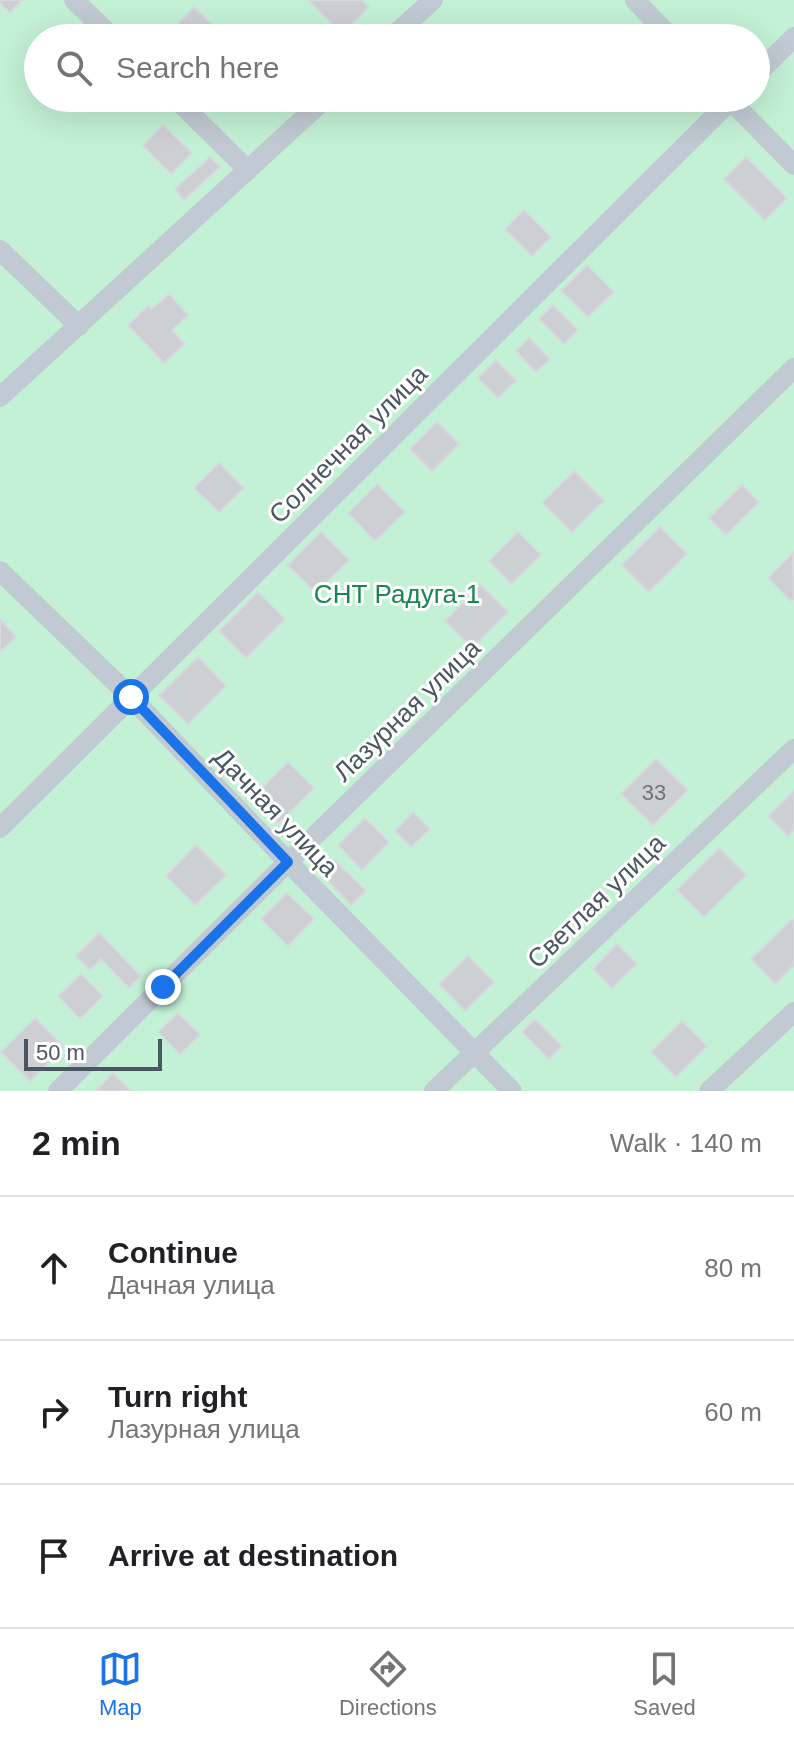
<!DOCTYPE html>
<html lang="en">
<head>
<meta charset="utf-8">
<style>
  body { margin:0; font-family:Helvetica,sans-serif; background:#f6f6f6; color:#202124 }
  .scale { position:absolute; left:24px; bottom:20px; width:138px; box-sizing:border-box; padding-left:8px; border:4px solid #4a5661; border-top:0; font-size:22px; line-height:28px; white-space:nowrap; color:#4a5661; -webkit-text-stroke:6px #fff; paint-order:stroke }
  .stop { position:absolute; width:24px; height:24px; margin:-18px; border:6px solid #1a73e8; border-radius:50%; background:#fff }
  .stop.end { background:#1a73e8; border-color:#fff; box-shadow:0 2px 8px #0008 }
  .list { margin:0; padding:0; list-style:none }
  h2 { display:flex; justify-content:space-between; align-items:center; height:104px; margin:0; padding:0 32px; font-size:34px }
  h2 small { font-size:26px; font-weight:400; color:#757577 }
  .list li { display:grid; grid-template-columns:52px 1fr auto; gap:24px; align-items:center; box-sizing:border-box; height:144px; padding:0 32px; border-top:2px solid #e0e0e0 }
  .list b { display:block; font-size:30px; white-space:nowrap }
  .list p { margin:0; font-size:26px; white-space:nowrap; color:#757577 }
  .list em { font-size:26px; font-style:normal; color:#757577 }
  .icon { flex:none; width:44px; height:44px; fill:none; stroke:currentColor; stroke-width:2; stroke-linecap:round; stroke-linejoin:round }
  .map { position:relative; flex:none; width:794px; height:1091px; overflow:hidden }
  .search { position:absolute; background:#fff; box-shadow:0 8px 32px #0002; left:24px; right:24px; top:24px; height:88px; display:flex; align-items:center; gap:20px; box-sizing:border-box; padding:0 28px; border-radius:44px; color:#757577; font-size:30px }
  .sheet { height:536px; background:#fff }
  nav { display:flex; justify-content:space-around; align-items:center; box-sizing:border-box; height:112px; border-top:2px solid #e0e0e0; background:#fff; font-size:22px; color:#757577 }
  nav a { display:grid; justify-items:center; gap:4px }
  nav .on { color:#1a73e8 }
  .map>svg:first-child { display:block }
</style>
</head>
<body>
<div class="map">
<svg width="794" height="1091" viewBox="0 0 794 1091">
  <rect width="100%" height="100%" fill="#f5f3f3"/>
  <path fill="#c3f1d5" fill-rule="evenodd" d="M0,0h794v1091h-794zM38,38h718v60h-718z"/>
  <path fill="#cdcfd5" stroke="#d7d9de" stroke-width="2" d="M0,0h22l-12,13 -10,-10z
    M308,0h54l7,7 -27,27z
    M194,7l32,31h-62z
    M163,125l29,28 -21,21 -28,-28z
    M210,157l10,10 -36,33 -9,-11z
    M746,157l41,41 -22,22 -41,-41z
    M524,210l27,27 -19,19 -27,-27z
    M587,265l27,27 -26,25 -27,-26z
    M169,294l19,21 -16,15 13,14 -21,19 -36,-38 20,-19 4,3z
    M553,305l25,25 -14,14 -25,-25z
    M529,338l21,21 -14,13 -20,-21z
    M496,360l20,21 -18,17 -20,-20z
    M437,422l22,22 -27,27 -22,-22z
    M219,463l25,25 -25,24 -25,-24z
    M574,471l30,30 -32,31 -30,-29z
    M377,484l28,28 -30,29 -27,-28z
    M742,485l17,17 -33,33 -17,-17z
    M660,527l27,27 -38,38 -27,-27z
    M321,532l28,28 -33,33 -28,-28z
    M518,532l23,23 -30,29 -22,-23z
    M793,553l1,45 -3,3 -23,-23z
    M481,585l27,27 -36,36 -27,-27z
    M258,592l27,27 -39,39 -27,-27z
    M0,619l16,18 -16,15z
    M198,657l28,29 -38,38 -29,-28z
    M656,759l32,31 -35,35 -32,-31z
    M288,762l26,26 -35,35 -26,-26z
    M794,791v38l-6,7 -20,-20z
    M413,812l17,17 -19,18 -16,-16z
    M365,818l24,24 -27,28 -24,-25z
    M196,845l30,30 -31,30 -29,-29z
    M719,848l27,27 -42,42 -27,-27z
    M334,859l32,32 -15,14 -31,-32z
    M287,893l27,26 -26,27 -27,-27z
    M792,919l2,3v43l-19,19 -24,-25z
    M99,933l42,43 -12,12 -28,-29 -11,11 -14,-14z
    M617,944l20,20 -25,24 -19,-19z
    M468,956l26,26 -29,29 -26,-27z
    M81,974l22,22 -23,23 -22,-23z
    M178,1013l22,22 -20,19 -22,-22z
    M35,1018l29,29 -34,34 -29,-29z
    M535,1019l27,27 -13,13 -27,-27z
    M682,1021l25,25 -31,31 -25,-25z
    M113,1073l18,18h-35z"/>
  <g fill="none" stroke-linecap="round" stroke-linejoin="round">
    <path stroke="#c1cad2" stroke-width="20" d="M74,0l39,38
      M635,0l36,38
      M391,38l42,-38
      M756,75l38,-38
      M175,98l73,72
      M728,98l66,67
      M0,250l79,76
      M0,397l326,-299
      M0,571l131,126 157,165 224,229
      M0,828l733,-730
      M58,1091l230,-229 506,-494
      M434,1091l360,-342
      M709,1091l85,-79"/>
  </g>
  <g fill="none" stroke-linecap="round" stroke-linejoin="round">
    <path stroke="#1a73e8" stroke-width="10" d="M131,697l157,165 -125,125"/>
  </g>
  <g text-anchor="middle" stroke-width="6" stroke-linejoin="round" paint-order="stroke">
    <g font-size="22" fill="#6b747e">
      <text x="654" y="800">33</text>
    </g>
    <g font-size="26" fill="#4a5661" stroke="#fff">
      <text transform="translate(348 444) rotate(-45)" y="9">Солнечная улица</text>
      <text transform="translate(407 710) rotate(-44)" y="9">Лазурная улица</text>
      <text transform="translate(276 812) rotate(46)" y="9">Дачная улица</text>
      <text transform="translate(596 901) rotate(-44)" y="9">Светлая улица</text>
    </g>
    <g font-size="26" fill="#17864f" stroke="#fff">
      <text x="397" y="603">СНТ Радуга-1</text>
    </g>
  </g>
</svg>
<div class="scale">50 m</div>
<div class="stop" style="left:131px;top:697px"></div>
<div class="stop end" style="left:163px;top:987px"></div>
<div class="search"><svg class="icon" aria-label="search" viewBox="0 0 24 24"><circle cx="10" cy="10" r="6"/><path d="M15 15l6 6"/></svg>Search here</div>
</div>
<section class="sheet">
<h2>2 min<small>Walk · 140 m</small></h2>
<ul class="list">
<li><svg class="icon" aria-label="ahead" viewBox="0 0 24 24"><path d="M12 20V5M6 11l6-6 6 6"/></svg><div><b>Continue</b><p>Дачная улица</p></div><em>80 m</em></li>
<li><svg class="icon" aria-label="right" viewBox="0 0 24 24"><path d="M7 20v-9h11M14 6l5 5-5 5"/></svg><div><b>Turn right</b><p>Лазурная улица</p></div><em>60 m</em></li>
<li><svg class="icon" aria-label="arrive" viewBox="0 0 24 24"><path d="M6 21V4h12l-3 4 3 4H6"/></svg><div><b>Arrive at destination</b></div></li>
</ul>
</section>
<nav>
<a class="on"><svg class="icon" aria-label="map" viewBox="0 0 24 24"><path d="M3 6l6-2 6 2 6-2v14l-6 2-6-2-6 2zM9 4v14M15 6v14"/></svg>Map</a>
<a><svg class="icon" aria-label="directions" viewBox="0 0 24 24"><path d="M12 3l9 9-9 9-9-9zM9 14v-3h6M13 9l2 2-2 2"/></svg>Directions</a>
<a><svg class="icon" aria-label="saved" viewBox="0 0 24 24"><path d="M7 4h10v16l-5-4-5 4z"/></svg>Saved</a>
</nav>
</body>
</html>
